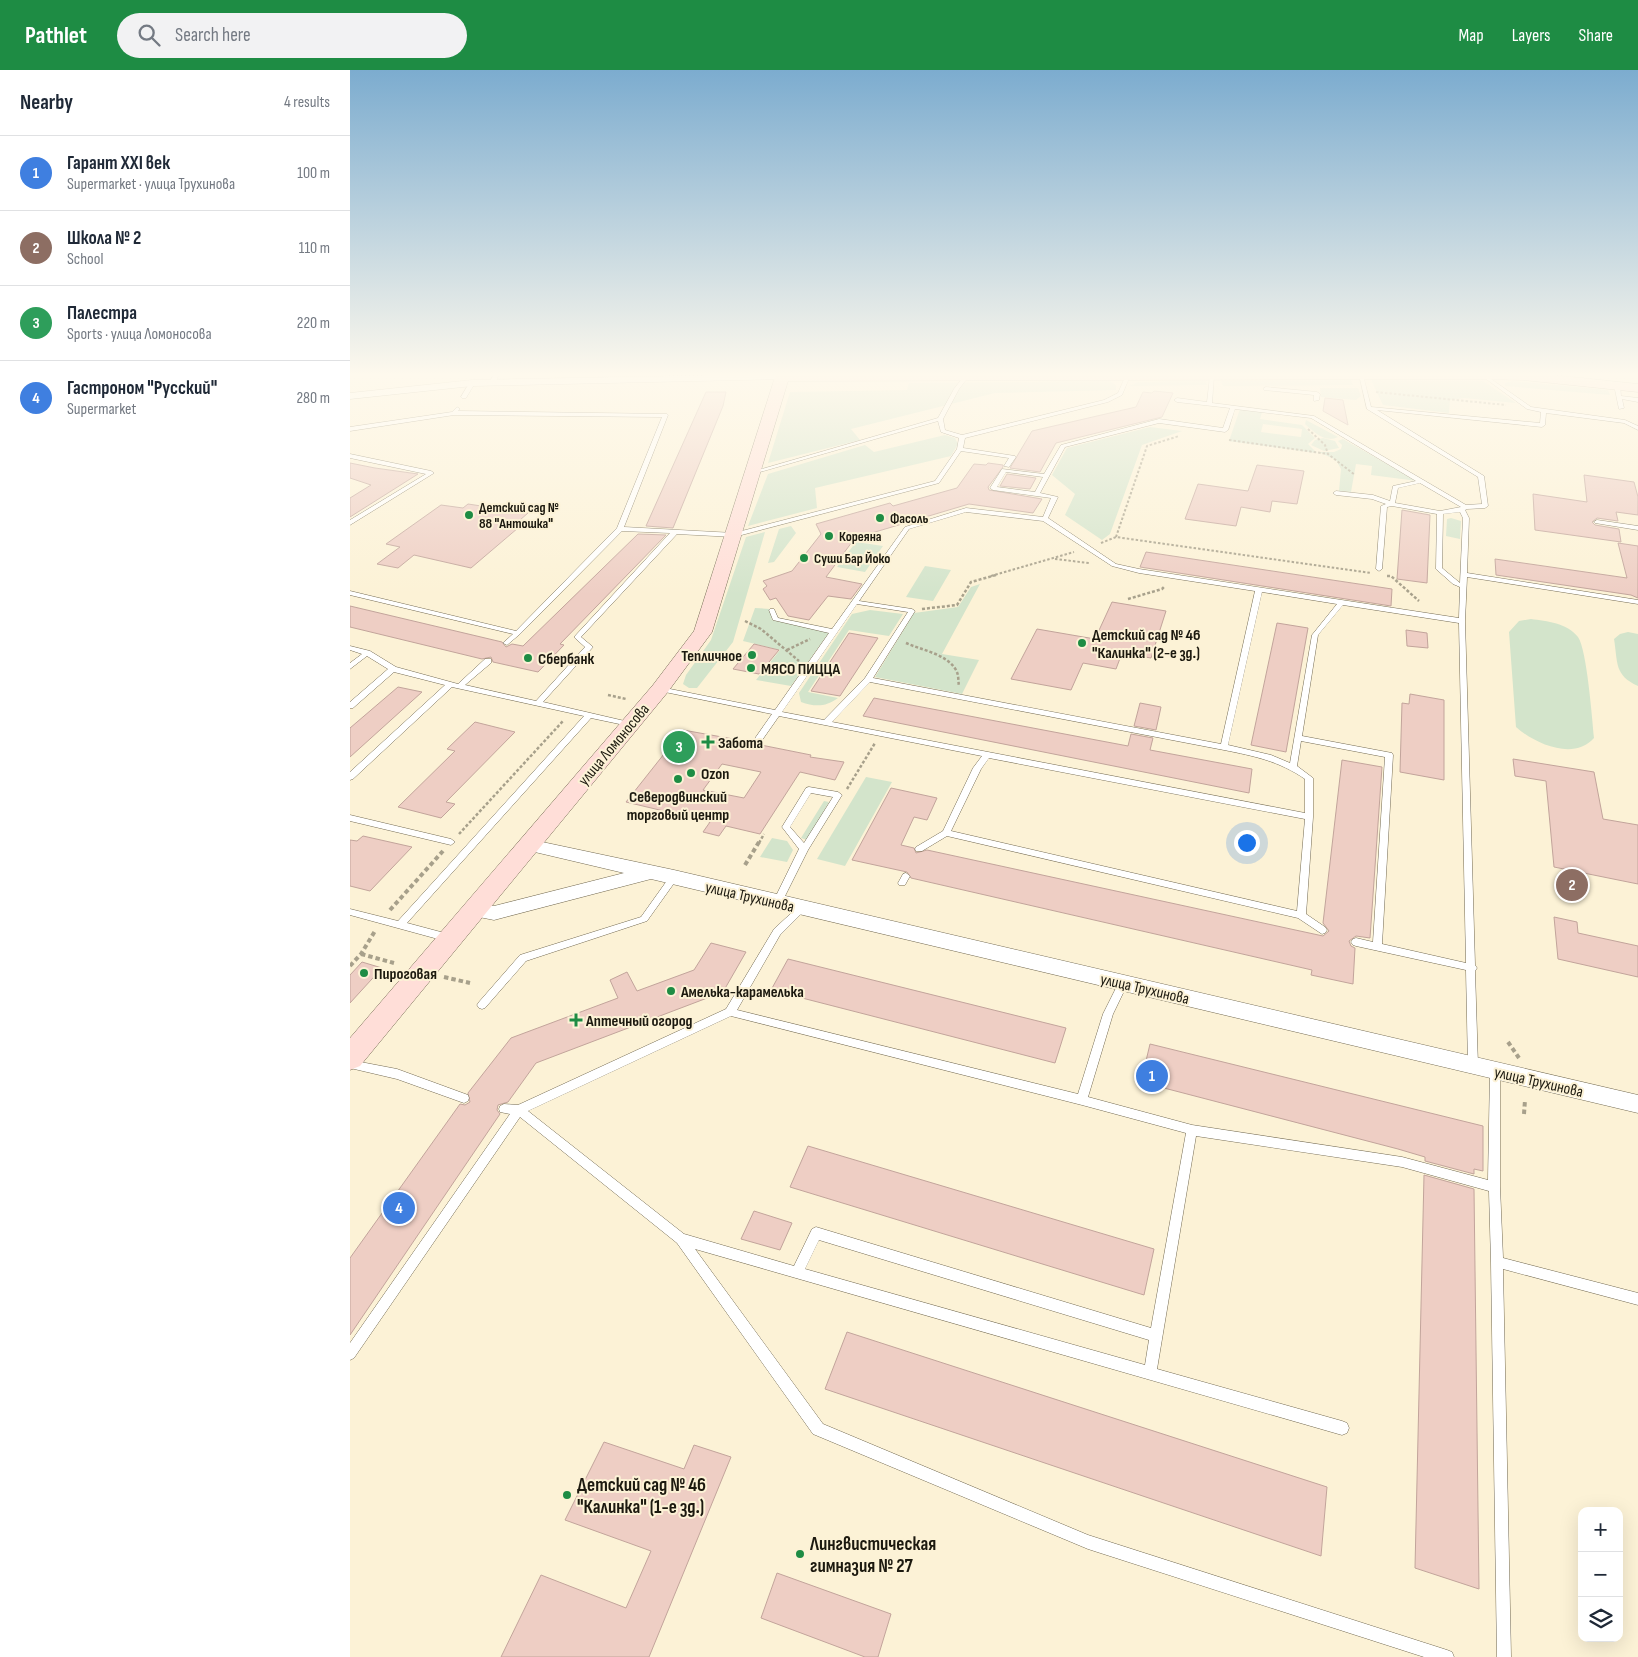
<!DOCTYPE html>
<html lang="en">
<head>
<meta charset="utf-8">
<style>
  body { margin:0; font-family:"Sofia Sans Condensed",sans-serif; background:#f2f2f3; color:#1f2937 }
  .controls { position:absolute; right:15px; bottom:15px; display:grid; overflow:hidden; border-radius:10px; box-shadow:0 5px 20px #0002 }
  .controls button { width:45px; height:45px; display:grid; place-items:center; padding:0; border:0; border-bottom:1px solid #e0e1e3; background:#fff; color:#1f2937; font:25px sans-serif }
  .you { position:absolute; left:896px; top:772px; width:18px; height:18px; margin:-12px; border:4px solid #fff; border-radius:50%; background:#1a73e8; box-shadow:0 0 0 8px #1a73e833 }
  .badge { display:grid; place-items:center; width:32px; height:32px; border-radius:50%; background:#1e8c44; color:#fff; font-size:16px; font-weight:700 }
  .pin { position:absolute; translate:-50% -50%; border:2px solid #fff; box-shadow:0 1px 5px #0006 }
  .list { margin:0; padding:0; list-style:none }
  h2 { display:flex; justify-content:space-between; align-items:center; height:65px; margin:0; padding:0 20px; font-size:21px }
  h2 small { font-size:16px; font-weight:400; color:#747a83 }
  .list li { display:grid; grid-template-columns:32px 1fr auto; gap:15px; align-items:center; box-sizing:border-box; height:75px; padding:0 20px; border-top:1px solid #e0e1e3 }
  .list b { display:block; font-size:19px; white-space:nowrap }
  .list p { margin:0; font-size:16px; white-space:nowrap; color:#747a83 }
  .list em { font-size:16px; font-style:normal; color:#747a83 }
  .icon { flex:none; width:28px; height:28px; fill:none; stroke:currentColor; stroke-width:2; stroke-linecap:round; stroke-linejoin:round }
  .map { position:relative; flex:none; width:1288px; height:1587px; overflow:hidden }
  header { display:flex; align-items:center; gap:30px; box-sizing:border-box; height:70px; padding:0 25px; background:#1e8c44; color:#fff }
  header strong { font-size:24px }
  nav { display:flex; gap:28px; margin-inline-start:auto; font-size:18px }
  .search { width:350px; height:45px; background:#f2f2f3; display:flex; align-items:center; gap:12px; box-sizing:border-box; padding:0 18px; border-radius:28px; color:#747a83; font-size:19px }
  main { display:flex }
  aside { flex:1; background:#fff }
  .map>svg:first-child { display:block }
</style>
</head>
<body>
<header>
<strong>Pathlet</strong>
<div class="search"><svg class="icon" aria-label="search" viewBox="0 0 24 24"><circle cx="10" cy="10" r="6"/><path d="M15 15l6 6"/></svg>Search here</div>
<nav><a>Map</a><a>Layers</a><a>Share</a></nav>
</header>
<main>
<aside>
<h2>Nearby<small>4 results</small></h2>
<ul class="list">
<li><span class="badge" style="background:#3f7fe0">1</span><div><b>Гарант XXI век</b><p>Supermarket · улица Трухинова</p></div><em>100 m</em></li>
<li><span class="badge" style="background:#8d6e63">2</span><div><b>Школа № 2</b><p>School</p></div><em>110 m</em></li>
<li><span class="badge" style="background:#2e9e5b">3</span><div><b>Палестра</b><p>Sports · улица Ломоносова</p></div><em>220 m</em></li>
<li><span class="badge" style="background:#3f7fe0">4</span><div><b>Гастроном &quot;Русский&quot;</b><p>Supermarket</p></div><em>280 m</em></li>
</ul>
</aside>
<div class="map">
<svg width="1288" height="1587" viewBox="0 0 1288 1587">
  <rect width="100%" height="100%" fill="#fcf2d6"/>
  <path fill="#d3e4cb" fill-rule="evenodd" d="M1001,310l2,5 -130,1 -2,-5z
    M1021,310l112,1 33,22 -52,-5 -14,2 -1,13 -66,-8z
    M760,311l6,4v5l-121,3 -144,36 9,11 -92,23 22,-71 117,-2 2,-7z
    M856,311l1,4 -78,1 9,-4z
    M1163,311l95,9 2,5 -105,-9v-3z
    M970,318h38l3,8 -5,4 -35,-3z
    M890,339l22,3 -2,7 42,6 13,13 -7,6 9,9 -88,-12zM913,354l39,5 -1,8 -40,-5z
    M956,350l32,17c-13,6 -23,-4 -33,-13z
    M800,357l32,4 -40,14 -32,89 -8,6 -37,-25 10,-21 -23,-19 15,-27z
    M595,365l10,3 3,6 -7,12 -136,32 2,20 -69,18 20,-52 97,-29 9,7z
    M973,368l12,3 4,7 -15,3 -13,-6 4,-5z
    M993,369l74,42 -46,-6 1,-9 -16,-2 -5,28 -12,-1 2,-22 -5,-9 -17,-8h15l7,-3 1,-4 -4,-4z
    M1101,448l10,3 -1,18 -14,-3 1,-17z
    M441,456l5,7 -22,29 -6,1 11,-34z
    M415,462l-32,110 -36,46h-8l-6,-4 3,-9 25,-35 35,-103z
    M506,472l27,4 -18,26 -28,-5z
    M575,496l26,4 -18,31 -27,-4z
    M630,514l-38,70 37,6 -17,34 -87,-17 39,-64 44,-6 13,-20z
    M405,538l15,1 2,11 58,11 -39,55 -35,-6 24,-30 -37,-9z
    M520,540l33,4 -14,22 -40,-6 -41,62 30,6c-12,9 -23,9 -37,4l-2,-9 53,-79z
    M1181,549c16,2 36,4 47,18 9,13 14,81 16,101 -20,23 -59,6 -78,-11l-7,-95 10,-11z
    M1278,562l10,2v52c-24,-11 -20,-23 -24,-47l6,-5z
    M516,707l26,5 -47,84 -28,-7z
    M474,731l5,1 -22,38 -6,-2z
    M422,768l15,3 6,9 -6,12 -27,-5z"/>
  <path fill="#eecec4" stroke="#c2a49b" fill-rule="evenodd" d="M804,321l19,2 -11,24 -106,26 -16,29 -30,-4 22,-37 104,-24 7,-15 9,1z
    M356,322h20l-3,14 -50,122 -27,-2z
    M975,328l18,2 5,25 -25,-14z
    M0,393l25,5 43,6 -68,43v-19l21,-13 -21,-7z
    M638,393l15,2v2l-15,20 1,3 53,9 -9,14 -64,-9 -114,34 -29,39 36,7 -11,15 -23,-3 -19,24 -21,-4 -12,-18 -6,2 -7,-11 4,-3 -4,-5 29,-10 29,-37 -5,-10 74,-21 3,3 64,-18 17,-24 12,1z
    M907,395l47,6 -7,33 -25,-3 -2,11 -29,-5 -5,19 -51,-7 13,-35 50,7z
    M657,404l29,4 -6,11 -30,-3z
    M1234,405l50,7 4,15v18l-22,-3 2,9 -21,-3 -5,4 3,3 24,4 2,13 -86,-12 -2,-36 54,8z
    M118,434l60,9 -16,14 6,1 -47,40 -57,-13 -16,13 -21,-4 23,-17 -14,-3 55,-39 22,3z
    M1052,440l28,5 -3,68 -30,-4z
    M288,464l28,1 -106,109 4,1 -26,27 -45,-10 -2,-5 -9,2 -132,-32v-21l152,36 4,5 6,-3 11,2z
    M1268,473l20,3v52l-7,-3 -135,-20 -1,-16 132,19z
    M796,482l246,37 -1,17 -251,-39z
    M762,532l54,9 -15,47 -29,-5 -6,16 -33,-6 -12,27 -60,-11 26,-50 58,10z
    M927,553l31,5 -22,124 -35,-7z
    M1056,560l21,3 1,15 -21,-2z
    M499,563l29,5 -38,58 -29,-5z
    M404,574l25,6 -20,24 -26,-5z
    M48,617l24,5 -72,65v-29z
    M1060,624l34,6v80l-44,-8 2,-69 7,1z
    M524,628l254,48 3,-12 22,4 -3,12 102,19 -3,24 -386,-77z
    M790,633l21,4 -5,23 -22,-4z
    M125,652l40,10 -69,70 9,2 -14,14 -43,-11 57,-56 -8,-2z
    M333,660l67,12 4,6 7,-3 50,10 -1,2 34,5 -9,18 -35,-8 -40,62 -34,-8 -7,10 -16,-4 7,-10 -84,-20zM372,694l39,8 -17,26 -41,-8z
    M1163,689l81,13 9,47 35,6v59l-84,-17 -8,-86 -31,-5z
    M992,690l40,7 -12,171 -14,-2 -7,5 2,5 4,2 -2,36 -42,-9 1,-5 -401,-92 -4,-6 -55,-12 39,-72 46,10 -10,22 -13,-3 -13,28 13,3 2,5 11,-3 396,86 6,-5 -6,-8z
    M13,766l49,11 -42,44 -20,-5v-46l7,1z
    M1204,847l23,5 1,11 60,13v31l-80,-18z
    M361,873l35,9 -23,40 -187,71 -28,39 -10,3 -1,5 3,4 -150,221v-77l110,-154 5,1 5,-3 -2,-9 43,-55 107,-40 -8,-18 17,-8 10,19 57,-21z
    M438,889l278,69 -11,35 -284,-73z
    M12,892l20,6 -32,35v-28z
    M800,974l333,82v45l-9,-2v5l-49,-13v-4l-27,-8 -257,-67z
    M458,1076l346,103 -10,46 -354,-108z
    M1074,1105l50,14 5,400 -64,-21z
    M404,1141l38,12 -12,27 -39,-11z
    M497,1262l480,155 -6,69 -496,-167z
    M254,1372l80,27 10,-24 37,12 -82,200h-148l40,-82 85,33 25,-57 -86,-31z
    M427,1503l114,41 -13,43h-13l-104,-39z"/>
  <g fill="none" stroke-linecap="round" stroke-linejoin="round">
    <g stroke="#746b53" stroke-width="1">
      <path id="lane" d="M144,303h5l-3,9 -3,2 -3,-2z
        M1009,304l4,1 8,32 169,16 1,-11 -14,-3 -45,-33v-2h2l47,33 94,13 13,6v4l-14,-7 -78,-10 -1,12 -3,2 -165,-17 107,66 4,30 -3,2 -18,1 -2,1 4,8 -2,55 171,27v4l-171,-27 -2,44 10,344 2,3 -2,3 3,95 -1,3 -4,1 -4,-1 -1,-3 -2,-96 -110,-24 -3,-1 -2,-3 2,-3 3,-1 17,4 12,-185 -84,-16 -4,25 16,12v39l-7,97 19,13 2,3 -2,3 -3,1 -24,-16 -351,-82 -25,15h-6l-1,-2 1,-2 27,-16 30,-63 9,-12 -203,-40 -21,30 -3,1 -4,-3 21,-30 -112,-23 -4,-2 4,-2 115,23 54,-77 -56,-13 -4,-10 1,-1h4l4,9 54,11 73,-102 61,-19 77,9 8,-19 -58,-8 -3,-2 12,-19 42,5 17,-29 98,-26 64,9 7,-20 -53,-6 -3,-2 3,-2 30,4 3,-26 2,-1 2,1 -2,27 102,13 152,89 16,-1 -4,-27 -111,-68zM885,339l76,9 105,63 -23,5 -3,15 -17,-6 -37,-4 -3,2 3,2 36,4 14,5 -5,2 -5,63 3,2 3,-2 5,-62 5,-1 45,8 -1,55 17,15 7,3 -1,31 -320,-49 -23,-5 -68,-46 10,-21 -18,-4 25,-46 94,-24 66,9 3,-2zM656,402l37,5 -8,15 -38,-5zM1070,413l41,24 -21,4 -45,-8 3,-15zM616,442l77,9 69,45 27,7 116,18 -34,153 -348,-66 42,-67 -3,-2 -53,-8 50,-72zM1110,442l3,6 -3,65 -18,-15 1,-54zM912,522l75,12 -25,31 -22,128 -19,-8 -43,-10zM507,534l51,8 -43,66 -41,42 -42,-8zM993,535l116,18 7,340 -84,-19 11,-189 -1,-2 -90,-17 16,-101zM520,612l354,68c30,6 55,11 81,29v34l-473,-91zM639,688l316,61 -8,92 -346,-80 30,-62z
        M615,305l4,1 -10,13 -16,30 2,11 17,5 142,-35 14,-7 8,-18 4,1 -8,19 -14,7 -143,36 -2,10 52,8 1,1 -7,10 -5,-1 5,-8 -48,-7 -22,32 -205,54 -57,-3 -96,103 12,10 -50,55 86,20 4,2 -4,2 -38,-8 -184,205 45,12 2,3 -2,3 -3,1 -99,-27v-6l48,12 186,-205 -132,-29 -99,92 -3,1v-8l95,-87 -51,-13 -41,36h-3v-6l38,-33 -21,-13 -17,13v-6l12,-9 -12,-4v-4l20,5 26,16 62,17 27,-25h6v4l-26,22 71,16 49,-54 -10,-9v-2l95,-103 -48,-2 -102,103 -13,11 -4,-2 10,-9 -163,-39v-4l166,40 101,-103 45,-111 -208,-2 -104,16v-4l102,-15 5,-5 3,2 -2,2 209,3 1,1 -44,112 110,6 201,-52 22,-32 2,-11 -18,-6 -3,-11 -185,53 -5,-1 190,-55 16,-29z
        M120,312l5,1 -9,15h-4l-1,-1z
        M1267,313l3,2 1,11 17,2v4l-16,-3 2,9 -5,1 -5,-24z
        M916,317l51,5 3,2 -1,6 -5,1v-6l-50,-5v-2z
        M0,384l81,17 3,2 -84,52v-5l76,-46 -76,-16z
        M1247,450l41,6v4l-43,-7 -1,-1z
        M459,717l29,5 4,3 -34,55 -27,54h-6l-2,-2 26,-53 -17,-22 24,-39zM461,723l22,4 -29,46 -14,-16z
        M0,745l101,24 4,3 -4,3 -101,-24z
        M556,803l4,3 -5,9h-6l-1,-2 5,-9z
        M324,804l4,3 -1,2 -30,42 -121,40 -41,47 -3,1 -3,-1 -2,-3 2,-3 41,-47 121,-38 30,-42z
        M452,835l3,1 2,2 -27,27 -43,75 341,84 25,-80 17,-34 3,-1 3,1 2,3 -15,31 -25,83 104,28 210,32 86,23 2,-109 1,-3 4,-1 4,1 1,3v116l3,71 135,35v12l-135,-36 8,388h-14l-6,-395 -2,-71 -87,-24 -206,-31 -39,233 185,52 5,2 2,5 -2,5 -5,2 -647,-186 128,175 265,111 359,115 5,2 2,5h-30l-336,-108 -275,-115 -136,-191 -157,-126 -166,241 -4,2v-17l160,-229 -10,-2 -1,-3 1,-3 4,-2 14,1 208,-96 48,-80 25,-23zM381,946l351,89 104,28 -35,195 -335,-101 -4,2 -18,37 -110,-32 -156,-123zM469,1170l330,100 -4,25 -340,-96z
        M0,990l47,9 71,26 1,3 -1,3 -4,2 -67,-24 -47,-11z"/>
    </g>
    <g stroke="#746b53" stroke-width="1">
      <path id="street" d="M432,304l5,3 -1,2 -314,7 -122,13v-6l122,-13z
        M178,769l146,31 964,225v18l-987,-234 -157,41 -25,-5 -3,-5 3,-5 6,-2 19,3 130,-33 -102,-24 -3,-4 3,-4z"/>
    </g>
    <g stroke="#746b53" stroke-width="1">
      <path id="secondary" d="M431,303h753l104,11v8l-115,-12 -39,-1 -696,2 -76,251 -45,61 -307,373 -10,4v-32l303,-353 41,-54 81,-254z"/>
    </g>
    <path stroke="#a7a08b" stroke-width="2" stroke-dasharray="2.5 2" stroke-linecap="butt" d="M1026,322l130,13
      M958,359l17,16 3,9 27,21
      M879,370l99,14
      M766,467l31,-91 32,-10
      M751,473l15,-6 255,36
      M705,489l34,4
      M641,506l83,-24
      M1037,506h4"/>
    <path stroke="#a7a08b" stroke-width="2.5" stroke-dasharray="3 2" stroke-linecap="butt" d="M1037,506h4l28,25
      M778,529l34,-10 3,-3
      M572,539l35,-4 14,-23 25,-7
      M395,551l16,8 38,32
      M556,573c15,7 41,11 50,27 3,5 2,11 3,16
      M437,580l23,-11
      M258,625l18,4
      M497,719l28,-46
      M109,764l104,-113
      M409,773l5,-9"/>
    <path stroke="#a7a08b" stroke-width="4" stroke-dasharray="4.5 3" stroke-linecap="butt" d="M395,795l14,-23
      M40,840l53,-59
      M11,884l33,9
      M0,896l11,-12 14,-23
      M94,907l26,6
      M1158,972l11,16
      M1174,1044l1,-14"/>
    <use href="#lane" fill="#fff" fill-rule="evenodd"/>
    <use href="#street" fill="#fff" fill-rule="evenodd"/>
    <use href="#secondary" fill="#ffded8" fill-rule="evenodd"/>
  </g>
  <linearGradient id="sky" x2="0" y2="1"><stop stop-color="#7caccf"/><stop offset="0.58" stop-color="#fef9ed"/><stop offset="1" stop-color="#fef9ed" stop-opacity="0"/></linearGradient>
  <rect width="1288" height="525" fill="url(#sky)"/>
  <g fill="#1e8c44" stroke="#fcf2d6" stroke-width="2">
    <circle cx="119" cy="445" r="5"/>
    <circle cx="530" cy="448" r="5"/>
    <circle cx="479" cy="466" r="5"/>
    <circle cx="454" cy="488" r="5"/>
    <circle cx="732" cy="573" r="5"/>
    <circle cx="402" cy="585" r="5"/>
    <circle cx="178" cy="588" r="5"/>
    <circle cx="401" cy="598" r="5"/>
    <path d="M355.5 664.5h5v5h5v5h-5v5h-5v-5h-5v-5h5z"/>
    <circle cx="341" cy="703" r="5"/>
    <circle cx="328" cy="709" r="5"/>
    <circle cx="14" cy="903" r="5"/>
    <circle cx="321" cy="921" r="5"/>
    <path d="M223.5 942.5h5v5h5v5h-5v5h-5v-5h-5v-5h5z"/>
    <circle cx="217" cy="1425" r="5"/>
    <circle cx="450" cy="1484" r="5"/>
  </g>
  <g text-anchor="middle" stroke-width="4" stroke-linejoin="round" paint-order="stroke">
    <g font-size="14" font-weight="bold" fill="#1c190f" stroke="#fcf2d6" text-anchor="start">
      <text x="129" y="442">Детский сад №<tspan x="129" dy="16">88 "Антошка"</tspan></text>
      <text x="540" y="453">Фасоль</text>
      <text x="489" y="471">Кореяна</text>
      <text x="464" y="493">Суши Бар Йоко</text>
    </g>
    <g font-size="16" font-weight="bold" fill="#1c190f" stroke="#fcf2d6" text-anchor="start">
      <text x="742" y="570">Детский сад № 46<tspan x="742" dy="18">"Калинка" (2-е зд.)</tspan></text>
      <text x="392" y="591" text-anchor="end">Тепличное</text>
      <text x="188" y="594">Сбербанк</text>
      <text x="411" y="604">МЯСО ПИЦЦА</text>
      <text x="368" y="678">Забота</text>
      <text x="351" y="709">Ozon</text>
      <text x="328" y="732" text-anchor="middle">Северодвинский<tspan x="328" dy="18">торговый центр</tspan></text>
      <text x="24" y="909">Пироговая</text>
      <text x="331" y="927">Амелька-карамелька</text>
      <text x="236" y="956">Аптечный огород</text>
    </g>
    <g font-size="16" fill="#1c190f" stroke="#fcf2d6">
      <text transform="translate(263 674) rotate(-50)" y="6">улица Ломоносова</text>
      <text transform="translate(400 826) rotate(13)" y="6">улица Трухинова</text>
      <text transform="translate(795 918) rotate(13)" y="6">улица Трухинова</text>
      <text transform="translate(1189 1011) rotate(13)" y="6">улица Трухинова</text>
    </g>
    <g font-size="19" font-weight="bold" fill="#1c190f" stroke="#fcf2d6" text-anchor="start">
      <text x="227" y="1421">Детский сад № 46<tspan x="227" dy="22">"Калинка" (1-е зд.)</tspan></text>
      <text x="460" y="1480">Лингвистическая<tspan x="460" dy="22">гимназия № 27</tspan></text>
    </g>
  </g>
</svg>
<div class="controls">
<button>+</button>
<button>−</button>
<button><svg class="icon" aria-label="layers" viewBox="0 0 24 24"><path d="M12 4l9 5-9 5-9-5zM3 14l9 5 9-5"/></svg></button>
</div>
<div class="you"></div>
<div class="pin badge" style="left:802px;top:1006px;background:#3f7fe0">1</div>
<div class="pin badge" style="left:1222px;top:815px;background:#8d6e63">2</div>
<div class="pin badge" style="left:329px;top:677px;background:#2e9e5b">3</div>
<div class="pin badge" style="left:49px;top:1138px;background:#3f7fe0">4</div>
</div>
</main>
</body>
</html>
